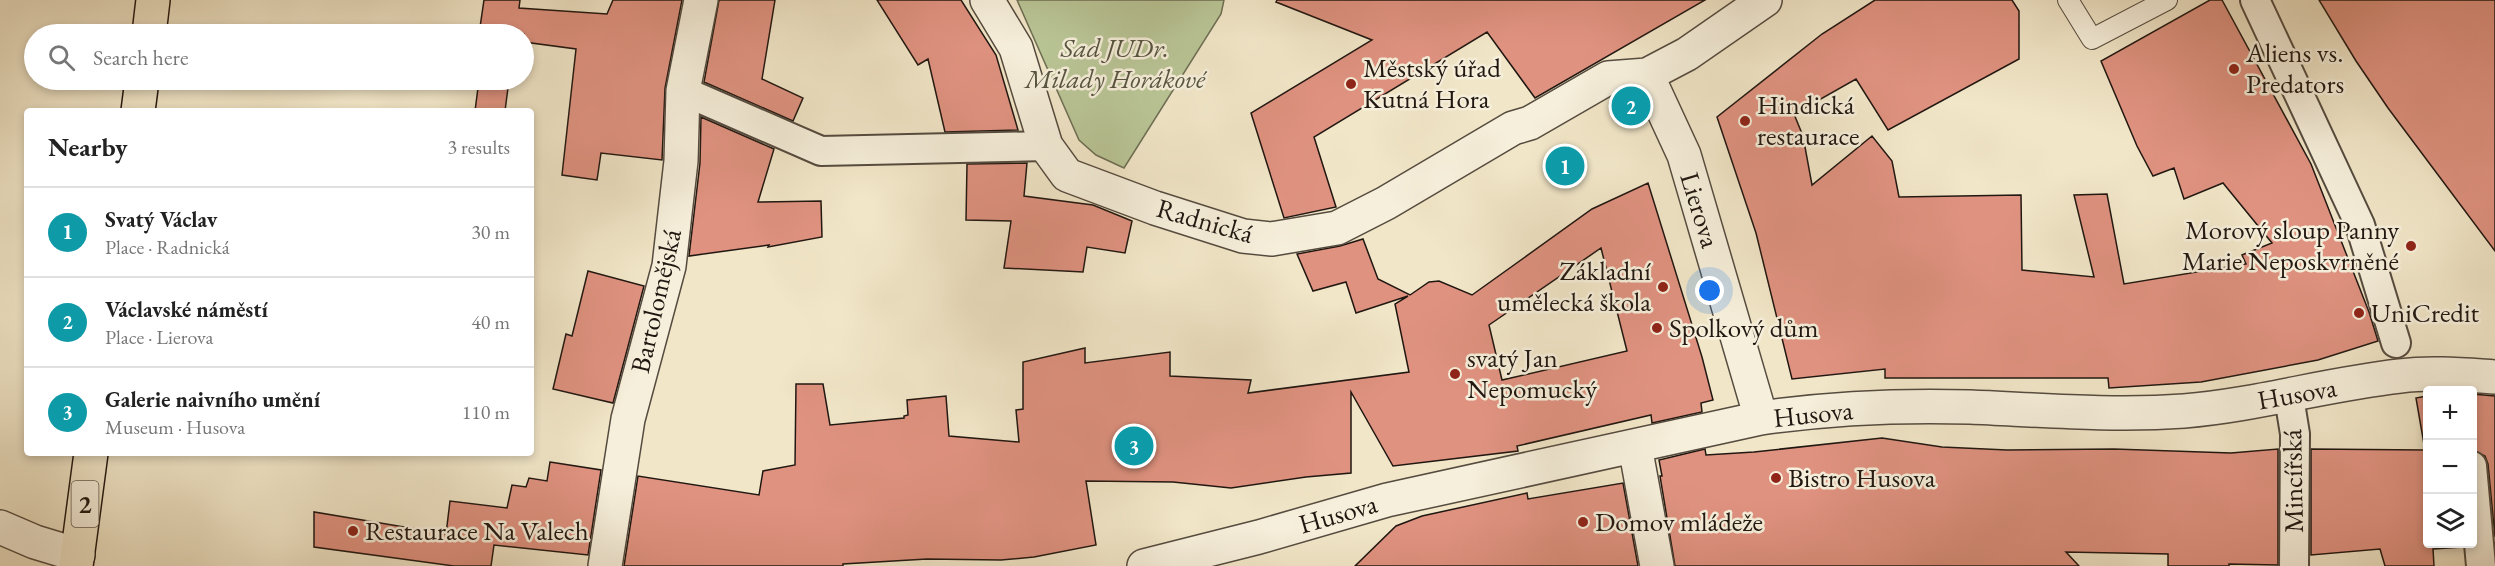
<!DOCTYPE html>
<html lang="en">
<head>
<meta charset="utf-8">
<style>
  body { margin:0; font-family:"EB Garamond",serif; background:#f6f6f6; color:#222 }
  .controls { position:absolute; right:18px; bottom:18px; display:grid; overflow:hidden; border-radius:6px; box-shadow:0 3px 9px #0003 }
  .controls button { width:54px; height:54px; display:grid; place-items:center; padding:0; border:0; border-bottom:2px solid #e0e0e0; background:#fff; color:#222; font:30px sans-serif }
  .you { position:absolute; left:1710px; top:291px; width:21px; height:21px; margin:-15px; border:4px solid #fff; border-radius:50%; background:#1a73e8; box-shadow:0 0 0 9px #1a73e833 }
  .badge { display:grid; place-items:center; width:39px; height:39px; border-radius:50%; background:#0b8043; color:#fff; font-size:20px; font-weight:700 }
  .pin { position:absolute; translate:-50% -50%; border:3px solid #fff; box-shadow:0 2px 6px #0006 }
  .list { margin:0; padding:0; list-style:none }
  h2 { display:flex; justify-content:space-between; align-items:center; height:78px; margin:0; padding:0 24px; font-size:26px }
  h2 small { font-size:20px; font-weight:400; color:#767676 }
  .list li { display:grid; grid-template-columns:39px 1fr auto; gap:18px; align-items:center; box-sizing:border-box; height:90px; padding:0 24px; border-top:2px solid #e0e0e0 }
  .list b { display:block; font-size:22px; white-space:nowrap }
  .list p { margin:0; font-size:20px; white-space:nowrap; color:#767676 }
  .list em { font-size:20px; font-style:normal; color:#767676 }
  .icon { flex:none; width:33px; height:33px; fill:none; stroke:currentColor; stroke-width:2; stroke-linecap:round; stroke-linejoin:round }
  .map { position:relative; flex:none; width:2495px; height:566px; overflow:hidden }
  .search { position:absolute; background:#fff; box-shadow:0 3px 9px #0003; left:24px; top:24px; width:510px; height:66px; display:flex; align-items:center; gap:15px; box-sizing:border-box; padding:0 21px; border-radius:33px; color:#767676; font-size:22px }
  .panel { position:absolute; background:#fff; box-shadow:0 3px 9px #0003; left:24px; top:108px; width:510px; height:348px; border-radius:6px }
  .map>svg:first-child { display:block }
</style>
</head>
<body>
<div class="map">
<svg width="2495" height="566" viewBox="0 0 2495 566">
  <rect width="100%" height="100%" fill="#f1e6c8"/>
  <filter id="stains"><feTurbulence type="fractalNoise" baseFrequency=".00333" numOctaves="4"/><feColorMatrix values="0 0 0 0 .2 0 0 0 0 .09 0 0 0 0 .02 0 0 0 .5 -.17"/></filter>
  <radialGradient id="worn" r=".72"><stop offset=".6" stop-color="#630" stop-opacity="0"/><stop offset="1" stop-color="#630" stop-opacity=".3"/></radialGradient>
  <path fill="#b9c596" stroke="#6d6e54" stroke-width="1.5" d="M1017,0h207l-3,14 -97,154 -28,-13 -17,-15z"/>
  <path fill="#df9280" stroke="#211711" stroke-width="1.5" fill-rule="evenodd" d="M484,0h36l-1,8 88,6 6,-14h69l-17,88 -3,72 -61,-7 -4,27 -35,-5 14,-126 -52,-7v-8h-45z
    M719,0h56l-13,79 41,19 -10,23 -89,-39z
    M877,0h84l35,55 22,75 -73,2 -17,-73 -10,6z
    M1277,0h428l-170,98 -48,-66 -173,105 22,70 -52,11 -33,-105 121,-73 -96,-38z
    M1875,0h137l7,11v48l-131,71 -32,-51 -62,35 9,22 9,49 60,-49 20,25 7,36 122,-2 1,75 72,7 -20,-82 33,-1 17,90 122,-20 -4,-9 30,-12 -49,-60 -39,16 -10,-31 -21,8 -16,-30 -36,-85 109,-61h12l89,164 58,148 9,29 -60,19 -117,22 -92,6 -1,-10h-223v-9l-93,10 -36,-146 -39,-116 105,-83z
    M2319,0h176v251l-107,-143 -32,-47z
    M479,80h30l-4,31h-30z
    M701,117l73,32 -16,53 63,-1 1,36 -54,10 1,-2 -80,11 11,-93z
    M1027,163l-3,33 69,9 39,16 -7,32 -38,-6 -4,25 -79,-4 7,-47 -45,-1 1,-56z
    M1648,183l54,174 11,43 -12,3 1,9 -50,11 -1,-8 -134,31 1,5 -125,15 -42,-74v81l-45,4 -75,11 -58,-6 -87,-1 10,64 -62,12 -33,3 -74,-1 -84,5v2h-219l14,-90 121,19 4,-24 32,-6 1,-81h27l7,41 74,-7v-2l4,-1 -1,-15 39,-4 3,40 70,6 -3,-32 7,-1v-47l62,-14v15l85,-11v24l81,4 -3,13 161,-21 -14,-68 13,-8 -52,17 -10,-31 -33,9 -16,-37 43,-8 23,-7 15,40 32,16 19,-13 10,-1 33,14 120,-86zM1601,248l26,103 -125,29 -13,-55z
    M588,271l56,15 -31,117 -60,-14 13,-55 6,2z
    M2472,394l23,2v141l-7,-73 -3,-8 -13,-6z
    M2427,396v147h35l1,4 -30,2 1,17h-49l-5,-17 -69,6v-106l114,1 -9,-52z
    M1882,438l60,9 65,3 107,-1 117,4 47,-4v116l-49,-1v2h-61v-12l-102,-2 13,14h-404l-15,-90h2l-3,-16 46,-11 1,6 48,-3z
    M550,462l51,8 -13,85 -94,-10 -3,21h-37l-140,-19v-35l132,22 4,-33 57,7 5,-23 14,2 3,-9 18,3z
    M1623,483l15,83h-283l41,-40 26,-10 105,-23 1,6z"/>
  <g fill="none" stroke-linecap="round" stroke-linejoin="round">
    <g stroke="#554b3f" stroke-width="22">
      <path id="service" d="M2068,0l24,39 75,-39"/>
    </g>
    <g stroke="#554b3f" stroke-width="32">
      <path id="pedestrian" d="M2255,0l105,225 36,118
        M683,91l138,60 225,-5
        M2289,397l6,37 -1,132
        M2472,466l9,100"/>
    </g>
    <g stroke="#554b3f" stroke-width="36">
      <path id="minor" d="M987,0l29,48 30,98 21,29 88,33 88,28 29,3 65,-11 49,-25 127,-75 17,-5 78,-45 39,-3 40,-21 78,-54
        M1647,75l37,80 77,263
        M1635,446l22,120
        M0,527l35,15 43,13
        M605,566l23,-147 41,-153 12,-105 2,-70 18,-91
        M1144,566l115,-29 128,-37 374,-82c69,-10 139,-13 209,-11 71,3 143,9 214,4 73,-6 143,-27 216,-35 31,-4 64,-1 95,1"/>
    </g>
    <g stroke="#211711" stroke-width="36">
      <path id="primary" d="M149,34l4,-34
        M138,111l4,-31
        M76,566l15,-113"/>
    </g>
    <use href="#service" stroke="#f6efdb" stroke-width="20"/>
    <use href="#pedestrian" stroke="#f6efdb" stroke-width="28"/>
    <use href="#minor" stroke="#f6efdb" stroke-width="33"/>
    <use href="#primary" stroke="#f1e6c8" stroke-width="33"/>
  </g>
  <g fill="#8f2418" stroke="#f6efdb" stroke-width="2">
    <circle cx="2234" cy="69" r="6"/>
    <circle cx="1351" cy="84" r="6"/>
    <circle cx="1745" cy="121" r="6"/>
    <circle cx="2411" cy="246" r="6"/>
    <circle cx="1663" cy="287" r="6"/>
    <circle cx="2359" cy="313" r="6"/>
    <circle cx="1657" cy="328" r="6"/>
    <circle cx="1455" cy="374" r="6"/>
    <circle cx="1776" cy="478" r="6"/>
    <circle cx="1583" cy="522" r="6"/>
    <circle cx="353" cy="531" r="6"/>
  </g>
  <g text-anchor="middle" stroke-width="5" stroke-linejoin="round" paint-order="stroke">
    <rect fill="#f6efdb" stroke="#61584e" stroke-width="1.5" x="71.5" y="481" width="27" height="46" rx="4.5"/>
    <g font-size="26" font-weight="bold" fill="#211711">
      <text x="85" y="513">2</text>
    </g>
    <g font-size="27" font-style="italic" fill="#565440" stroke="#f6efdb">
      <text x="1115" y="57">Sad JUDr.<tspan x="1115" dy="31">Milady Horákové</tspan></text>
    </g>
    <g font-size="27" fill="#211711" stroke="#f6efdb" text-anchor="start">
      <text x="2246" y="62">Aliens vs.<tspan x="2246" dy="31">Predators</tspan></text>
      <text x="1363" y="77">Městský úřad<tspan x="1363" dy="31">Kutná Hora</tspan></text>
      <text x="1757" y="114">Hindická<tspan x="1757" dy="31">restaurace</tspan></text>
      <text x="2399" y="239" text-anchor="end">Morový sloup Panny<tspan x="2399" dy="31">Marie Neposkvrněné</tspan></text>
      <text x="1651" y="280" text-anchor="end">Základní<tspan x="1651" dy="31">umělecká škola</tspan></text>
      <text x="2371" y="322">UniCredit</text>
      <text x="1669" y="337">Spolkový dům</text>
      <text x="1467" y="367">svatý Jan<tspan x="1467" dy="31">Nepomucký</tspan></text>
      <text x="1788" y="487">Bistro Husova</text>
      <text x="1595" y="531">Domov mládeže</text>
      <text x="365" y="540">Restaurace Na Valech</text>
    </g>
    <g font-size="27" fill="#211711" stroke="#f6efdb">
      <text transform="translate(1700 210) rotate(73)" y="9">Lierova</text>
      <text transform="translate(1205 221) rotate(16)" y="9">Radnická</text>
      <text transform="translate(656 301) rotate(-77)" y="9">Bartolomějská</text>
      <text transform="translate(2297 394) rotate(-10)" y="9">Husova</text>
      <text transform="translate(1813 414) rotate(-6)" y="9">Husova</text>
      <text transform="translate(2293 481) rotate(-91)" y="9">Mincířská</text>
      <text transform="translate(1338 514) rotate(-16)" y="9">Husova</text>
    </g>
  </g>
  <rect width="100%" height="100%" filter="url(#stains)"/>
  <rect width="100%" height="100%" fill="url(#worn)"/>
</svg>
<div class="controls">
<button>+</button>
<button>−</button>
<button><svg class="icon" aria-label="layers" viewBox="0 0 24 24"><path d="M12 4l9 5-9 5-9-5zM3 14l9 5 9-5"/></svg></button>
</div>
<div class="you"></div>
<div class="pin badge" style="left:1565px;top:166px;background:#0f9aa8">1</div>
<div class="pin badge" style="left:1631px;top:106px;background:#0f9aa8">2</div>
<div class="pin badge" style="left:1134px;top:446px;background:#0f9aa8">3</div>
<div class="search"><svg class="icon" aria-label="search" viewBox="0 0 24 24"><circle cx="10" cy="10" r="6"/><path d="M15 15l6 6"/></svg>Search here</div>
<section class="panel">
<h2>Nearby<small>3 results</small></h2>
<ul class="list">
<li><span class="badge" style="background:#0f9aa8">1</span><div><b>Svatý Václav</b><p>Place · Radnická</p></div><em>30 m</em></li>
<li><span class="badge" style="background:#0f9aa8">2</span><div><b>Václavské náměstí</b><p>Place · Lierova</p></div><em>40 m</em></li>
<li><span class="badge" style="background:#0f9aa8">3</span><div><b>Galerie naivního umění</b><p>Museum · Husova</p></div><em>110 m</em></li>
</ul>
</section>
</div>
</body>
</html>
